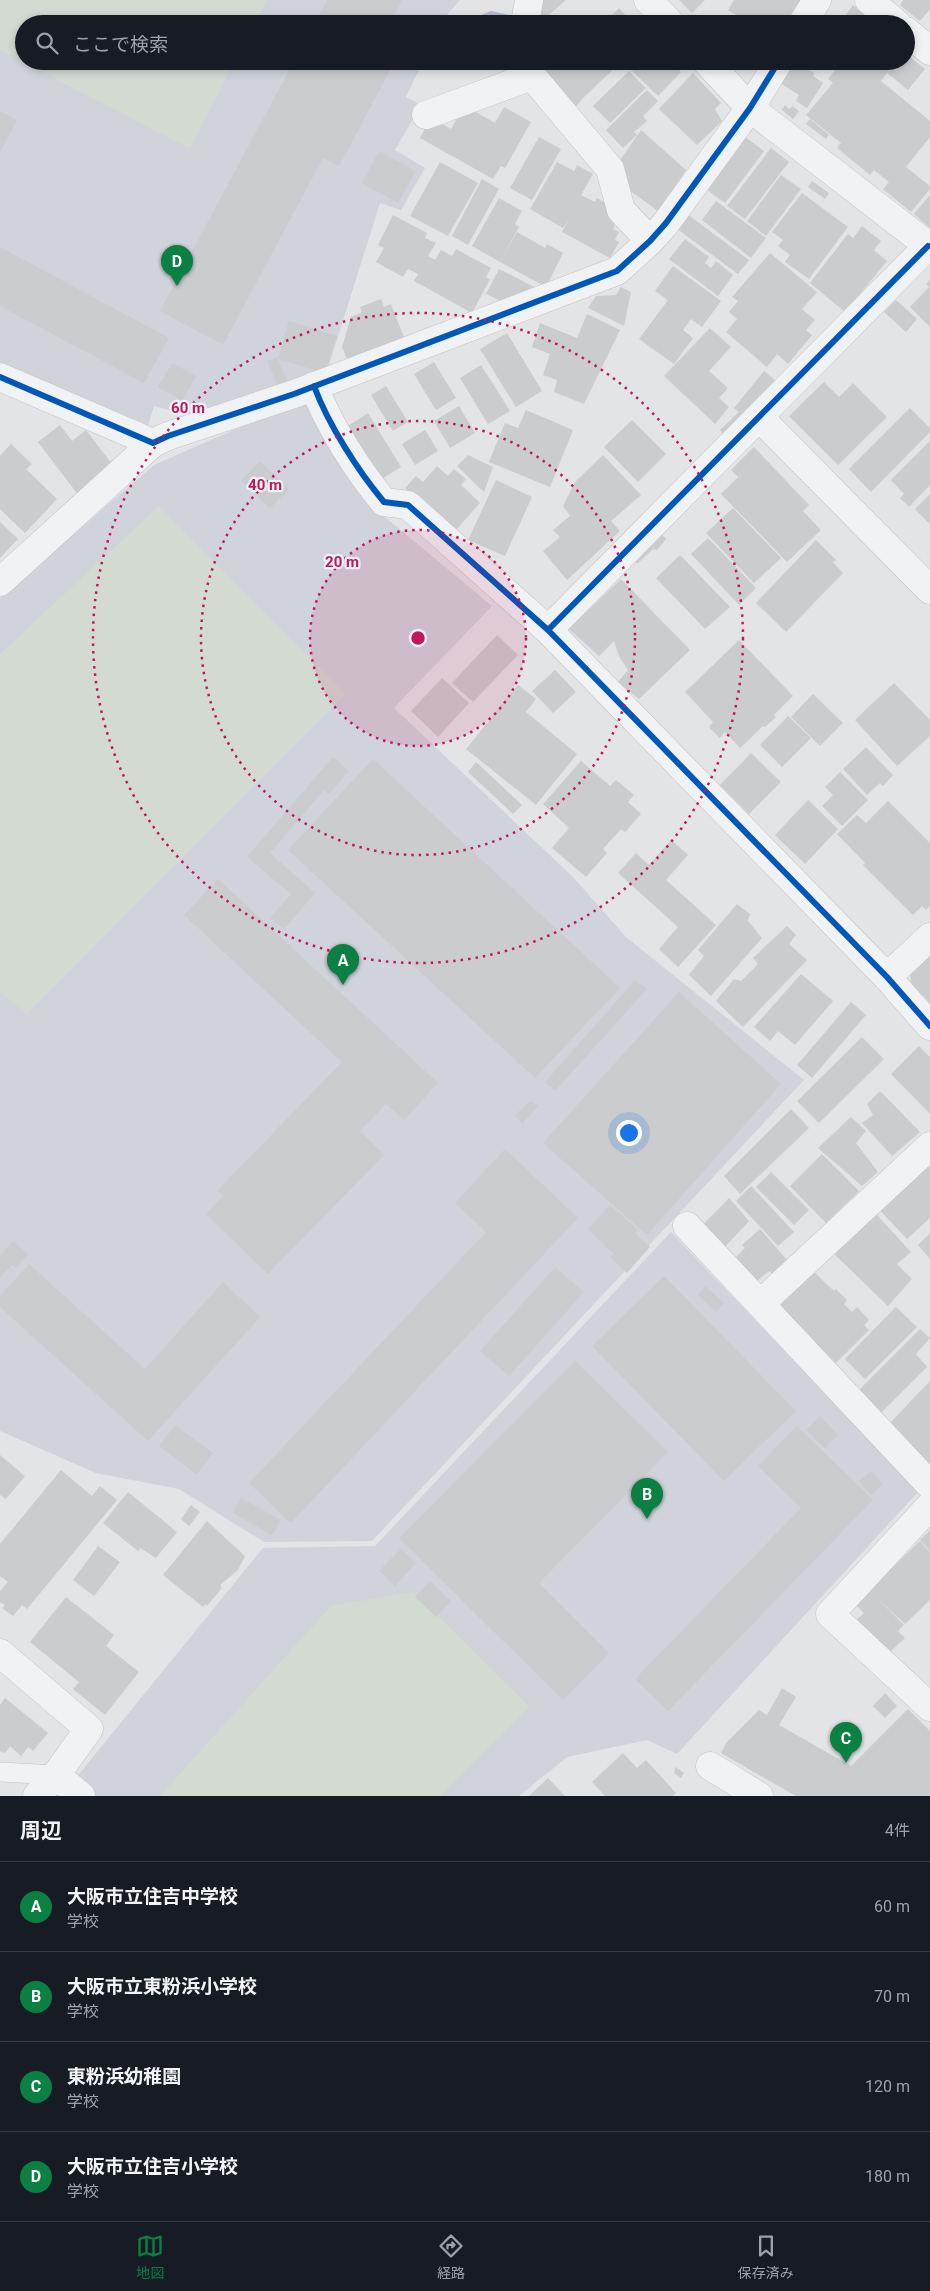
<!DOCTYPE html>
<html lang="ja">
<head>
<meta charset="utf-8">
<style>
  body { margin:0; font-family:Roboto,"Noto Sans JP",sans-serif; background:#242831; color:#f1f3f6 }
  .you { position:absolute; left:628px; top:1132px; width:18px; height:18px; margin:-12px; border:4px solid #fff; border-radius:50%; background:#1a73e8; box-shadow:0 0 0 8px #1a73e833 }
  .badge { display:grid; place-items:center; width:32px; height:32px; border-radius:50%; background:#0b8043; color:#fff; font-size:16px; font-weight:700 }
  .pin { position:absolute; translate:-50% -41px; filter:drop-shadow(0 1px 2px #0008) }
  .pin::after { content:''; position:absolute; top:26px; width:18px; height:15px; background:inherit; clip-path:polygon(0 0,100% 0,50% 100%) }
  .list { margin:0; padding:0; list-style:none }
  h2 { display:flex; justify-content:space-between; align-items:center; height:65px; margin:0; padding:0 20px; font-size:21px }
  h2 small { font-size:16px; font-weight:400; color:#9ea1a6 }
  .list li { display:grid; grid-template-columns:32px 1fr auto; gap:15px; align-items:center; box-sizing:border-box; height:90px; padding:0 20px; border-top:1px solid #363941 }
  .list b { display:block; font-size:19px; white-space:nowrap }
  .list p { margin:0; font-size:16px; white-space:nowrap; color:#9ea1a6 }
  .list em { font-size:16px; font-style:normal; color:#9ea1a6 }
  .icon { flex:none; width:28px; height:28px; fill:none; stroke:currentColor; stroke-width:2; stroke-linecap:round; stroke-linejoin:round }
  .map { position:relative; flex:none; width:930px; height:1796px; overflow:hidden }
  .search { position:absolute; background:#171b24; box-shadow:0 2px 8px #0003; left:15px; right:15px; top:15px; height:55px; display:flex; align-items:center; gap:12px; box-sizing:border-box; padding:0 18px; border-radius:28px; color:#9ea1a6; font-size:19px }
  .sheet { height:425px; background:#171b24 }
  nav { display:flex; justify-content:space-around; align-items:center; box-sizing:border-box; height:70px; border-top:1px solid #363941; background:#171b24; font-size:14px; color:#9ea1a6 }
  nav a { display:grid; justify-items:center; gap:2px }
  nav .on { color:#0b8043 }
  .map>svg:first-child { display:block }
</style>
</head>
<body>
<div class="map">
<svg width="930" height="1796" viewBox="0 0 930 1796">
  <rect width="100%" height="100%" fill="#e2e4e6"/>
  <path fill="#d0d3d9" d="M0,0h460l-13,15 -5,9h-418v37h399l-17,36 15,8 -26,45 30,18 -24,42 -21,-7 -52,165 -135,48 -39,-10 -6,19 -148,-63z
    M307,398l60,104 125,104 -98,102 179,169 53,60 178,143 -432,461 -108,1 -85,-53 -83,-16 -96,-42v-833l154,-133z
    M671,1232l247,260 -241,262 -30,-14 -80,17 -48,39h-434l-14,-12 192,-236 112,-2z"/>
  <path fill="#d2dad2" d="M0,0h267l-13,24h-230v37h211l-45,88 -190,-99z
    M159,506l187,188 -319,320 -27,-22v-338z
    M414,1592l116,115 -90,89h-280l171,-190z"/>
  <path fill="#b2bed0" d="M491,11l18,4 -5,9h-45z
    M439,61h37c-9,12 -21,9 -34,6z"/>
  <path fill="#caccce" d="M327,0h75l-13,24h-75z
    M541,0h25l-28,24z
    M679,0h26l-13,13z
    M734,0h67l-13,24h-36l-24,-14z
    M903,0h27v9l-10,12 -20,-16z
    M853,5l17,13 -5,6h-16l-6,-5z
    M619,8l14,16h-30z
    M825,15l10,6 -1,3h-14z
    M906,54l19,15 -17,21 -21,-17 -6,8 49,40v16l-24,30 24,19v3l-19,23 -28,-23 6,-7 -15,-12 -4,5 -33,-27 4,-5 -35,-28 27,-32 -5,-4 10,-13 -3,-3 1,-2h70z
    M294,61h101l-56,105 -16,-8 -100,187 -63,-34z
    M539,61h21l2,2 2,-2h58l-39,37 -8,10 -34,-35z
    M640,61h30l11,11 -23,24 -27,-26z
    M795,61h10l5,3 -3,4 7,5 -1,3 10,7 -16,25 -11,-7 3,-6 -19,-12z
    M629,71l17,17 -36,35 -17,-17z
    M693,73l28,30 -6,6 7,12 -25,24 -38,-36z
    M647,90l11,11 -15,15 4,5 -13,11 3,3 -14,13 -17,-18z
    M785,105l4,4 3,-3 7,5 -6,8 -11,-9z
    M504,107l27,15 -26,46 -4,-2 -8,13 -73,-41 6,-11 14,-4 11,6 6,-11 19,-6 19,11z
    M0,111l17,9 -17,32z
    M810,119l19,16 -3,4 -20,-15z
    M641,130l45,40 -28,41 -36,-26 -6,-19z
    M539,137l22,12 -29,51 -22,-12z
    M745,137l19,14 -39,52 -19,-14z
    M771,148l18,14 -44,57 -18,-13z
    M379,151l37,20 -18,32 -36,-20z
    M440,162l38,21 -30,53 -38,-20z
    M557,162l17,9 3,-6 16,9 -12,21 14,7 2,-4 12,7 3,10 -2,4 6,4 -3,6 6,3 -4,8 4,2 -9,16 -48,-26 7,-13 -6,9 -33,-19z
    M781,175l20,14 -35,47 -19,-15z
    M482,179l17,10 -31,56 -16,-9z
    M812,181l17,12 -4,6 -17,-12z
    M802,193l46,34 -39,52 -24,-17 5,-7 -12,-9 5,-6 -11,-8z
    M930,195v33l-16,-14z
    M499,198l23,13 -7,13 4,3 -19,35 -28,-16z
    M716,201l50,37 -15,20 -49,-38z
    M687,214l62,46 -11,14 -62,-46z
    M393,215l34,18 -2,5 11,5 -8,13 7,4 6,-10 11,6 4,-7 35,19 -5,9 4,2 -18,34 -58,-32 4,-7 -10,-5 -5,8 -27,-15 8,-14 -6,-3z
    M862,226l19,15 -7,9 13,11 -42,51 -35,-29 38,-49 5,4z
    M517,232l28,16 2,-4 16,9 -17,34 -46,-25z
    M685,239l24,18 -4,6 6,5 5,-7 17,14 -15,21 -49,-37z
    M0,247l169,91 -25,45 -144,-77z
    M770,253l47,39 -15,17 13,11 -9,10 6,5 -24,29 -11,-10 -10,13 -41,-35 11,-13 -8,-7 9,-11 -6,-4z
    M673,266l48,35 -19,26 -11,-8 -8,11 10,8 -19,26 -35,-25 29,-39 -13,-9z
    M499,269l37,19 -35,13 -15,-7z
    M930,280v47l-20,-20 19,-20 -3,-3z
    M621,287l10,5 -7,34 -36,-18 8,-12 20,-1z
    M381,299l3,8 7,-3 14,36 -57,22 -6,-15 9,-30 11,-5 -2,-5z
    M896,300l21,19 -11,13 -22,-20z
    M587,314l33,16 -36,74 -30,-12 3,-12 -14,-5 7,-21 -18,-7 8,-24 37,15z
    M289,321l48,15 -12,37 -47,-14z
    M710,328l21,19 -22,24 19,17 -9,10 10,9 -14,17 -51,-48z
    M507,333l35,58 -26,16 -36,-58z
    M277,357l11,25 -10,4 -11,-25z
    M434,362l22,36 -20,12 -22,-36z
    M172,363l24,13 -14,25 -24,-14z
    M481,365l29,46 -22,13 -28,-46z
    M764,371l13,11 -54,52 -3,-4 19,-18 -5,-4z
    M824,382l15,15 14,-14 34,34 -49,48 -49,-49z
    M386,386l22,36 -15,9 -22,-36z
    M459,406l16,27 -25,15 -16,-27z
    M910,408l20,20v4l-59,60 -22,-23z
    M526,410l47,20 -23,57 -61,-25 16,-39 13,5z
    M368,413l33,54 -21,13 -32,-54z
    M632,420l34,34 -28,28 -34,-35z
    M60,425l12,16 14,-11 29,38 -36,28 -41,-54z
    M425,430l13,21 -23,14 -13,-21z
    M930,441v44l-21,22 -9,-9 4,-4 -13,-14z
    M11,444l21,20 -6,5 31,30 -32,34 -25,-24v-53z
    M754,447l55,58 -6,6 18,19 -34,32 -66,-68 17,-17 -7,-7z
    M468,455l25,12 -9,25 -27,-26z
    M603,455l38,40 -30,26 9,10 -53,49 -24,-29 17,-14 -7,-7 17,-14 -7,-10 12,-24z
    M260,461l29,28 -19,19 -29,-27z
    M437,466l11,10 6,-7 12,10 -5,6 19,18 -24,27 -39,-36 -3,3 -9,-9 11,-12 7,6z
    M496,480l36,17 -27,59 -37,-16z
    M930,494v30l-15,-15z
    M733,508l48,50 -27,25 -48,-50z
    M0,522l18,17 -18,19z
    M661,534l5,5 -9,11 -4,-1 -16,15 -2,-4z
    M708,538l48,50 -17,17 -48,-51z
    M816,540l20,20 -3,2 10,11 -57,59 -30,-29z
    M680,555l50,52 -25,22 -49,-51z
    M621,579l69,71 -51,49 -21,-17 10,-12 -9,-14 -5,-15 -15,15 -30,-27z
    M497,635l21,20 -45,47 -21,-19z
    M739,640l54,56 -19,19 2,2 -11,10 -2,-1 -23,22 -15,-16 -5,6 -11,-11 4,-5 -28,-30z
    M555,670l21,22 -23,21 -21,-22z
    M442,678l27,25 -31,34 -27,-26z
    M894,683l36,37v16l-33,30 -42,-46z
    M518,685l18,14 -10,13 51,42 -41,51 -70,-56z
    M813,694l30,29 -23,23 -29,-29z
    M788,716l23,22 -29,29 -22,-22z
    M866,747l27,28 -10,11 -3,-3 -13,12 -24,-26z
    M751,753l30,29 -32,32 -29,-29z
    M333,757l16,14 -20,23 -5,-4 -54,63 45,40 -31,36 -14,-11 21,-24 -44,-37z
    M373,759l247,229 -85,90 -247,-228z
    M581,761l29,25 6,-6 18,15 -6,7 13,12 -16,18 -4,-3 -18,20 4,4 -21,24 -34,-29 17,-20 -26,-24z
    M476,762l46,43 -9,9 -45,-42z
    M840,772l28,28 -26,26 -20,-20 11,-11 -8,-8z
    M808,800l30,29 -33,35 -30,-29z
    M888,801l42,42v63l-4,4 -4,-4 -9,9 -50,-50 2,-2 -28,-29 20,-19 9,8z
    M671,840l17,15 -22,25 50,45 -38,42 -19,-18 19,-22 -60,-54 18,-20 13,12z
    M218,879l220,204 -34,37 -18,-16 -26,27 24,24 -116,119 -62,-60 17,-18 -6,-5 125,-129 -158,-147z
    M737,904l13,10 -2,7 14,17 -51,58 -22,-21 15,-19 -6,-6z
    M787,926l9,9 -7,9 18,16 -64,67 -27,-26 18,-22 7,2 17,-17 -5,-6z
    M930,955v48l-19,-20 -1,-12z
    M801,974l32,27 -38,44 -17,-14 -8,10 -16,-14z
    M635,980l12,9 -92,102 -10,-9z
    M679,992l102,92 -134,151 -104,-92z
    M851,1002l15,13 -54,63 -15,-13z
    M862,1037l22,22 -65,64 -22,-22z
    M919,1046l11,11v57l-39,-40z
    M880,1091l40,41 -28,24 -30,-33 11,-8 -6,-11z
    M530,1101l8,5 -16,18 -7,-9z
    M791,1109l18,19 -69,66 -16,-18z
    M851,1117l15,14 -10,12 22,29 -16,14 -44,-38z
    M505,1149l73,69 -287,305 -42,-40 237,-251 -31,-29z
    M822,1154l37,37 -33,32 -36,-37z
    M923,1160l7,8v50l-23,21 -33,-35z
    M771,1172l38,38 -15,15 -38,-38z
    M751,1186l43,46 -16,14 -42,-45z
    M729,1198l20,23 -24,26 -22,-22z
    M610,1205l28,25 -3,3 15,14 -23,26 -17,-16 4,-3 -26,-25z
    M874,1212l37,40 -14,12 15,15 -24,27 -57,-55z
    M760,1229l27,31 -13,16 -5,-5 -12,10 -21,-24 9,-9 -3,-3z
    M930,1233v26l-12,-14z
    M13,1241l15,13 -12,14 -4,-3 -12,13v-22z
    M29,1264l116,105 78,-87 37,35 -112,124 -148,-134v-11z
    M555,1267l29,25 -75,84 -29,-25z
    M810,1268l24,23 2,-2 11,11 -3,4 8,8 5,-5 12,13 -5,5 5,5 -33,33 -61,-60z
    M664,1276l132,135 -72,70 -132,-135z
    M705,1286l19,17 -8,9 -18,-17z
    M896,1307l21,20 -52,52 -20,-20z
    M920,1329l10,9 -14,16 11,13 -48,48 -23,-22z
    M575,1361l93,91 -129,131 70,70 -46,47 -164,-162z
    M930,1381v83l-42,-39z
    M820,1416l18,19 -14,13 -18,-18z
    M175,1425l38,28 -16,22 -38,-29z
    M797,1426l76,74 -205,211 -33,-32 166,-171 -43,-42z
    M0,1455l25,21 -19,23 -6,-4z
    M61,1470l31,26 8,-10 17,14 -90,109 -5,-4 -9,11 -11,-8 3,-3 -5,-3v-11l8,-9 -8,-6v-32z
    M871,1471l12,13 -12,11 -12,-14z
    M128,1492l49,40 -21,26 -16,-10 -2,3 -35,-28z
    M241,1498l40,22 -9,15 -39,-22z
    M191,1505l9,7 -11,14 -8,-7z
    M207,1521l38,35 -7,14 -18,15 2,3 -15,18 -2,-2 -2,3 -40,-32z
    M930,1530v21l-10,-11z
    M920,1541l10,11v48l-25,24 -29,-27 28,28 -6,6 7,7 -17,16 -33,-33 9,-8 -9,-9z
    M98,1546l22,16 -26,34 -21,-16z
    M401,1549l15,14 -21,23 -16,-15z
    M430,1581l21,20 -15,16 -21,-20z
    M66,1597l48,38 -8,11 33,26 -34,43 -32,-26 6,-7 -49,-40z
    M782,1688l14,9 -17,28 72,41 57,-57 22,22v65h-134l-75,-43 6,-11 32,-32 8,5z
    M885,1693l12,13 -12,12 -12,-12z
    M5,1698l43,35 -15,18 -5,-4 -7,9 -11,-10 -5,7 -5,-2v-46z
    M623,1753l14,15 9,-8 30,33 -3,3h-68l-13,-14z
    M675,1767l9,6 -3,5 -7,-5z
    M548,1778l17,18h-36z"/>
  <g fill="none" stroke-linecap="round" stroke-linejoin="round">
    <g stroke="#c0c2c4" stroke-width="20">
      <path id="service" d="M0,1772l56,3"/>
    </g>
    <g stroke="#c0c2c4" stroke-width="29">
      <path id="minor" d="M648,0l23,24
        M869,0l28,24
        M525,24l4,-24
        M802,24l15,-24
        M906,31l24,20
        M528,61l4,15 78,93 11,41 29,31
        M706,61l44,47 180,139
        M426,115l106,-39
        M0,377l153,66 15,-7 126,-42 323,-123 33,-30 16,-18 84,-115 29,-47
        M314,386c14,38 44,85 70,116l24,3 140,125 339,347 43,49
        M759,417l171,173
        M0,582l153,-139
        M548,630l380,-384
        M887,977l43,-40
        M687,1226l243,259
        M760,1304l170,-158
        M930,1506l-100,108 100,93
        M0,1653l89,76 -33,46 -19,21
        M710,1766l49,30
        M56,1775l25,21"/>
    </g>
    <use href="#service" stroke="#f1f2f3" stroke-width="19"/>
    <use href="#minor" stroke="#f1f2f3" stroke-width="28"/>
    <g stroke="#eff2f6" stroke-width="9">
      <path id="cycleway" d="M0,377l153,66 15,-7 126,-42 323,-123 33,-30 16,-18 84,-115 29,-47
        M314,386c14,38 44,85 70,116l24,3 140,125 339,347 43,49
        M548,630l380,-384"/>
    </g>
    <use href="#cycleway" stroke="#0057b8" stroke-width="6"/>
  </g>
  <circle cx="418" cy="638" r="108" fill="#c2185b" fill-opacity=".12"/>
  <g fill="none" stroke="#c2185b" stroke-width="2.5" stroke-dasharray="2.5 5">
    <circle cx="418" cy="638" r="108"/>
    <circle cx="418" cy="638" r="217"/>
    <circle cx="418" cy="638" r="325"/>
  </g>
  <circle cx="418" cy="638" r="8" fill="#c2185b" stroke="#eff2f6" stroke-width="2.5"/>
  <g font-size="15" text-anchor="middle" font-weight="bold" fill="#c2185b" stroke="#eff2f6" stroke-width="4.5" stroke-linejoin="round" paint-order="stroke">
    <text x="188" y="413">60 m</text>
    <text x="265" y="490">40 m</text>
    <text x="342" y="567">20 m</text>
  </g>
</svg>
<div class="you"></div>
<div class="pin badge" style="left:343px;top:985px">A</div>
<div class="pin badge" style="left:647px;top:1519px">B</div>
<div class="pin badge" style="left:846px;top:1763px">C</div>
<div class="pin badge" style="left:177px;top:286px">D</div>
<div class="search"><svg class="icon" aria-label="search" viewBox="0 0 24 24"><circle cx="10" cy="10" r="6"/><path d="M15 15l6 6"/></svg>ここで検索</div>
</div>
<section class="sheet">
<h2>周辺<small>4件</small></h2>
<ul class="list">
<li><span class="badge">A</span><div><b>大阪市立住吉中学校</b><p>学校</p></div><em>60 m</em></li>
<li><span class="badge">B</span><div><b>大阪市立東粉浜小学校</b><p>学校</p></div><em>70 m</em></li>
<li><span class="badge">C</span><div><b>東粉浜幼稚園</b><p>学校</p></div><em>120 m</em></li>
<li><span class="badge">D</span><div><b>大阪市立住吉小学校</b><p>学校</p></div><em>180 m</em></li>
</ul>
</section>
<nav>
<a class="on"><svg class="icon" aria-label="map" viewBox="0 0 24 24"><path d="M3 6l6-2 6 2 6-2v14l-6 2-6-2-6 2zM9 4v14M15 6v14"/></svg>地図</a>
<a><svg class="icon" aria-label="directions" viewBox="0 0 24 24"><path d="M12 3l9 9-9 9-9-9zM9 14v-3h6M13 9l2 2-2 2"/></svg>経路</a>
<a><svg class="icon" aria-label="saved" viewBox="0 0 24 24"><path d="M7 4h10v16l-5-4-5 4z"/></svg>保存済み</a>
</nav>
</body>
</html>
